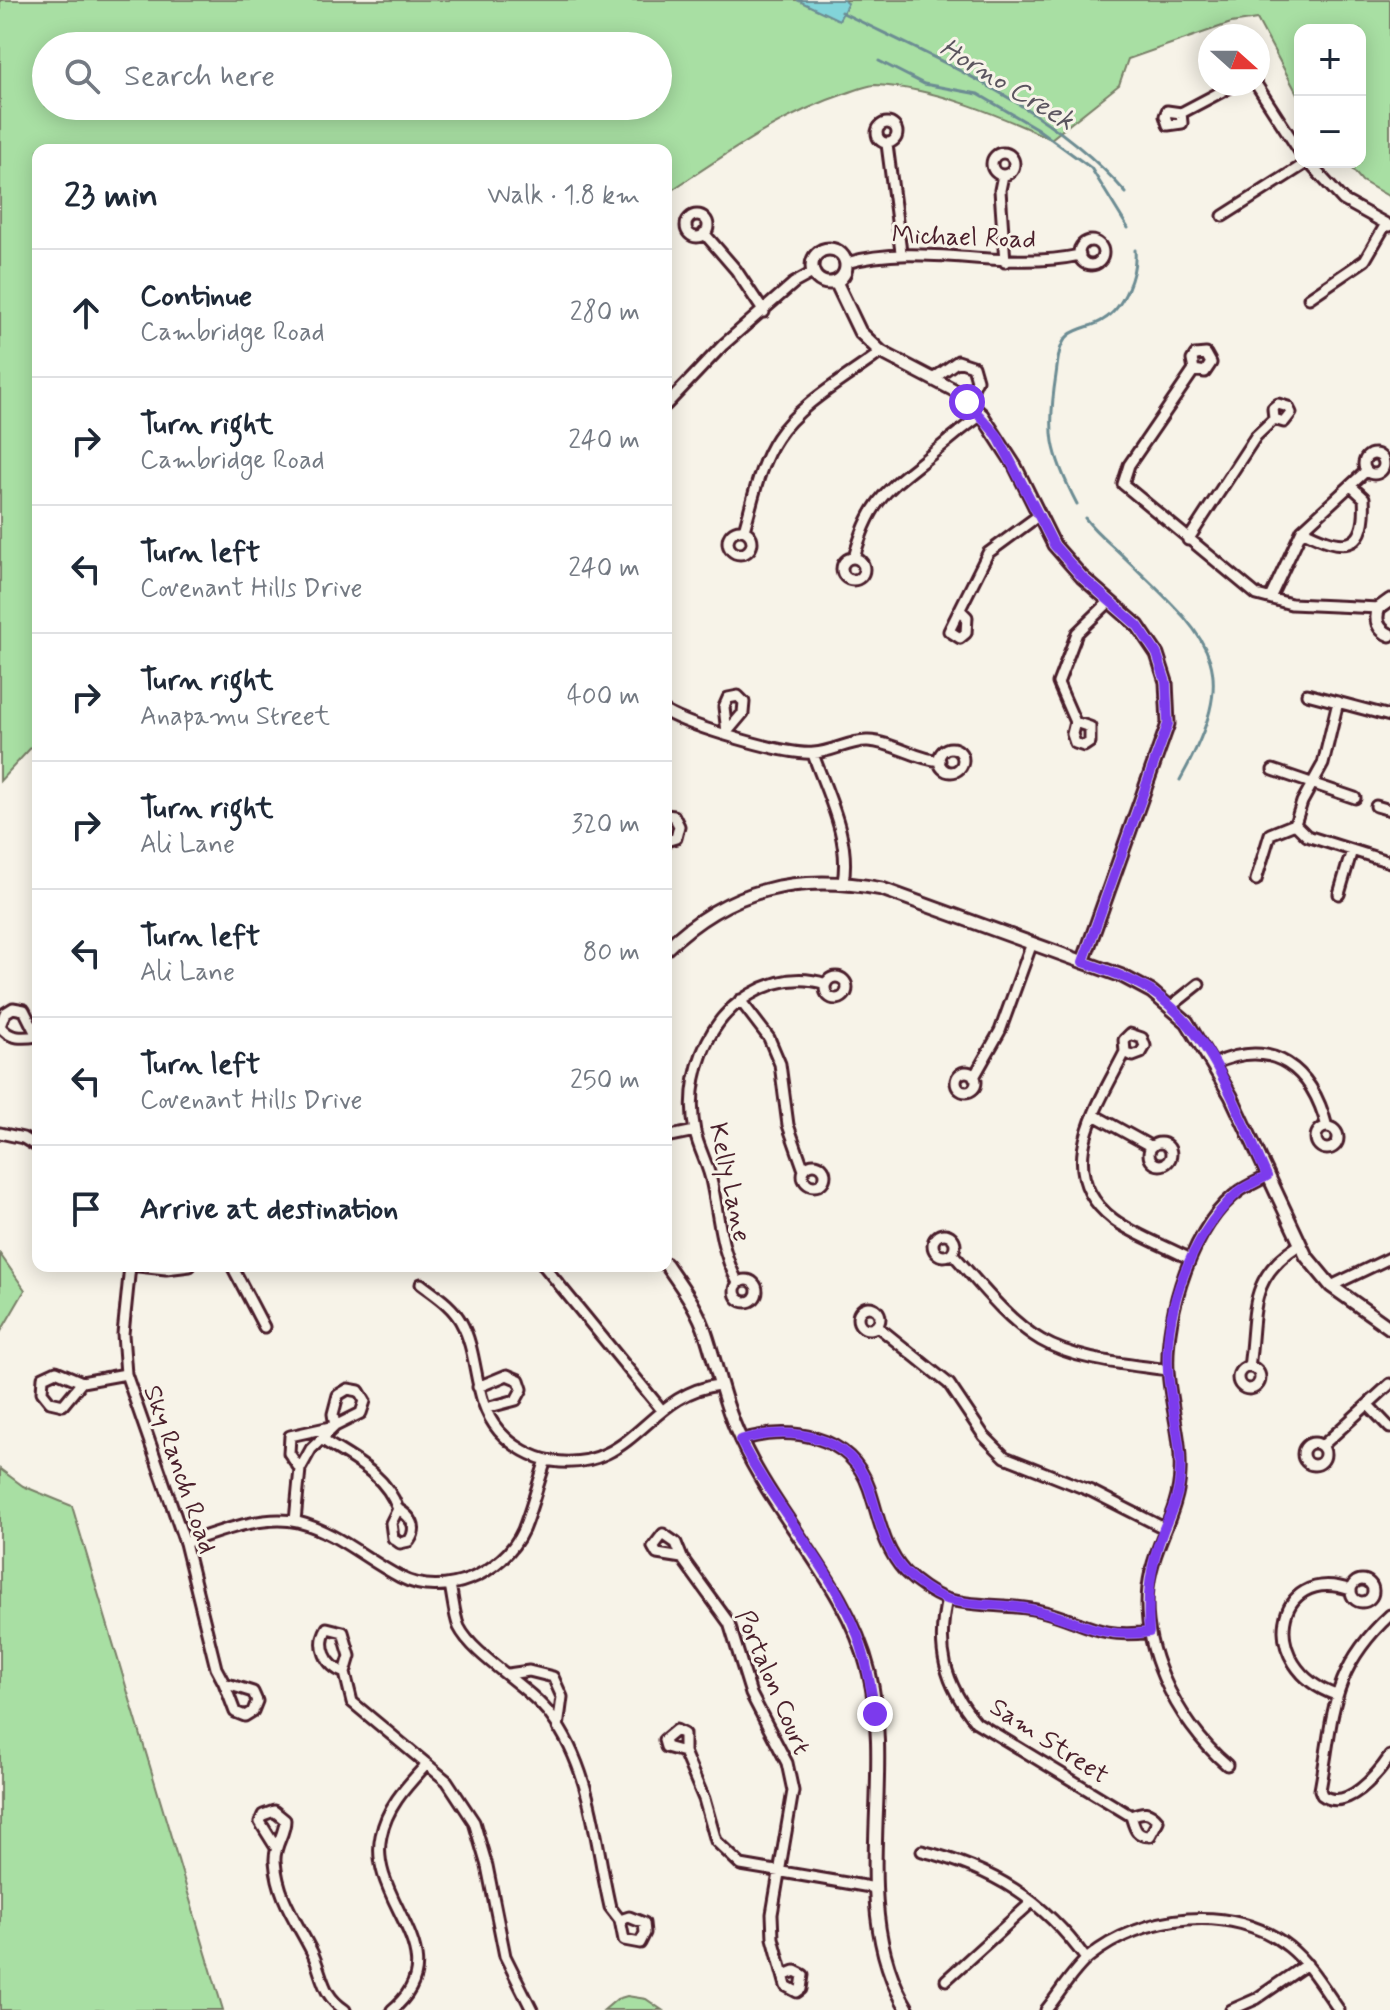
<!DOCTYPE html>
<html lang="en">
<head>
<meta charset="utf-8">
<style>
  body { margin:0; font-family:Mynerve,sans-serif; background:#f6f6f7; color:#1f2937 }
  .controls { position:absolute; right:24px; top:24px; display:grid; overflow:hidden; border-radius:16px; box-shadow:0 4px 20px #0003 }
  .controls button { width:72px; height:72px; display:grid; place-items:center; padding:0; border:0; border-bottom:2px solid #e0e1e3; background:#fff; color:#1f2937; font:40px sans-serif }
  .compass { position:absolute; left:1198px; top:24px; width:72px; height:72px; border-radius:50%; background:#fff; box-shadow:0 4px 20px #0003; rotate:111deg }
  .stop { position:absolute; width:24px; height:24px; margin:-18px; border:6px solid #7c3aed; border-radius:50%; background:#fff }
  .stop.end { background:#7c3aed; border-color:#fff; box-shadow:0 2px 8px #0008 }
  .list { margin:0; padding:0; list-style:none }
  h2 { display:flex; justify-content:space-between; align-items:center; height:104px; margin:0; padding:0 32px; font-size:34px }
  h2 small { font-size:26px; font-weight:400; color:#747a83 }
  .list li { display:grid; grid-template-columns:52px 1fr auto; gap:24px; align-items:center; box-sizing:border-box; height:128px; padding:0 32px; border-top:2px solid #e0e1e3 }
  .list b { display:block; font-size:30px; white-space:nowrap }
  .list p { margin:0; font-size:26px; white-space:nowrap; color:#747a83 }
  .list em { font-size:26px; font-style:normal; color:#747a83 }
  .icon { flex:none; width:44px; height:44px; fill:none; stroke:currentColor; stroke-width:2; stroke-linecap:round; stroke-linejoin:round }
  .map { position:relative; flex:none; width:1390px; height:2010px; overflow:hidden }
  .search { position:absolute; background:#fff; box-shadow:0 4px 20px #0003; left:32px; top:32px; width:640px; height:88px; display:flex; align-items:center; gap:20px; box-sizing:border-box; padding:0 28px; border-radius:44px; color:#747a83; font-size:30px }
  .panel { position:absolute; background:#fff; box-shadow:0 4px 20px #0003; left:32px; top:144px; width:640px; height:1128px; border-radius:16px }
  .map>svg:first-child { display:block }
</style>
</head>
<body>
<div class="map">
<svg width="1390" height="2010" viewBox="0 0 1390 2010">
  <rect width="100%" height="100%" fill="#f7f3e8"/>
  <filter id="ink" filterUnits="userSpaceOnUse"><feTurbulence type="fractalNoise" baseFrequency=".0125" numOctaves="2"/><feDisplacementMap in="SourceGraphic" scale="16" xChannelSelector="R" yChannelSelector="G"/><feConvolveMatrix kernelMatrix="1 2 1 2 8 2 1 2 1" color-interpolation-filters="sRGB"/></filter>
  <g filter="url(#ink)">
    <path fill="#a8dfa3" stroke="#797f67" stroke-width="2" fill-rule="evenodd" d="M0,0h1390v197l-28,-16 -16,-19h14v-132h-60v69l-43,-80 -26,4 -103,36 -9,26 -68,54c-53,-24 -115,-51 -175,-54 -9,0 -20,5 -29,8 -67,22 -122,62 -181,101v-44h-628v590l-38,41zM46,46h612v60h-612z
      M0,1254l25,36 -25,43z
      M0,1469l23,17 49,20 151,504h-223z
      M627,1996l19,3 16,11h-58l13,-11z"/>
    <path fill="#82d4d9" stroke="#6c8c93" stroke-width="2" d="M797,0h46l5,3 -9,17z"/>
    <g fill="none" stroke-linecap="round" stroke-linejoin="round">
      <path stroke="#6c8c93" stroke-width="3" d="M841,12c99,49 211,95 285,181
        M879,61l45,23 54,10 58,34 55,40 37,60
        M1077,504c-27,-52 -30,-71 -21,-129 2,-13 2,-31 13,-40 10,-8 24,-8 34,-15 21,-12 34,-47 32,-70
        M1085,518c12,16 25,25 39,39 85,82 121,106 56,223"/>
      <g stroke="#4a1f2b" stroke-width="15">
        <path id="minor" d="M1256,84l44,68
          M1181,113l1,10 -14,2 -3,-9 2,-5 14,2 55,-29
          M877 133a10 10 0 1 1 20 0a10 10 0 1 1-20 0Z
          M887,144l14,108
          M992 164a11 11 0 1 1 22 0a11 11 0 1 1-22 0Z
          M1308,162l35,38 47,26
          M1003,175l-3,15 5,72
          M686 226a11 11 0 1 1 22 0a11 11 0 1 1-22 0Z
          M1223,216l85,-54
          M704,233l32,37 28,42
          M1079 253a12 12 0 1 1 24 0a12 12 0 1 1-24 0Z
          M846,263c78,-22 155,9 234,-8
          M1309,298l56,-38 21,-36
          M1194,370l11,2 6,-9 -5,-9 -11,1 -3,5 2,10 -65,95 -6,19 134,111 34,9 88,4
          M933,379l25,-18 15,5 4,14 -10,22
          M666,405l57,-60 71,-62 20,-11
          M1364 464a10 10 0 1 1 20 0a10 10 0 1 1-20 0Z
          M744,530c9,-30 15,-65 33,-92 23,-35 70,-60 104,-86
          M1302,530c39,20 66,25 62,-32l-13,-12
          M728 542a12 12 0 1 1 24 0a12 12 0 1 1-24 0Z
          M1188,540l68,-104 18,-17 -1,-11 5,-4 10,3 3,6 -7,9 -10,-3
          M842 569a11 11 0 1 1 22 0a11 11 0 1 1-22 0Z
          M854,558c17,-64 37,-70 84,-109 15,-12 28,-24 44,-34
          M1270,598l32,-68 64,-59
          M961,611l6,6 -1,16 -6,5 -11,-7 39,-78 50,-37
          M1307,694l83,22
          M738,696l6,6 -1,11 -16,19 -3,-25 4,-9z
          M1338,702l-15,62 -21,38 -7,22 12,12 83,26
          M666,712c24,14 121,44 148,41 18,-1 37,-13 54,-12 25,1 47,18 72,20
          M1075,722l15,5v15l-6,4 -9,-3 -3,-9 3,-12 -17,-39 19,-50 32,-31
          M939 760a12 12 0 1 1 24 0a12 12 0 1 1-24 0Z
          M813,754c14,40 38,84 30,128
          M1273,770l82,28
          M1376,806l14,4
          M666,815l8,1 5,10 -3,12 -10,3
          M1256,880l14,-46 25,-10
          M1339,894l13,-44
          M825 988a11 11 0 1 1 22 0a11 11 0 1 1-22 0Z
          M740,1000l29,38 11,26 8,61 16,45
          M1170,1007l29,-23
          M37,1036l-13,-26 -11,-2 -8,5 -5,13c9,14 25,12 38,10
          M1125,1052l8,4 8,-3 4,-7 -3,-8 -12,-4 -6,6 1,12c-27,54 -74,119 -12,167 21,16 53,27 77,40
          M1214,1064c59,-27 98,4 113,63
          M956 1082a10 10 0 1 1 20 0a10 10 0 1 1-20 0Z
          M974,1077l26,-46 32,-88
          M1094,1115l58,32
          M1316 1138a11 11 0 1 1 22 0a11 11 0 1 1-22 0Z
          M0,1133l23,5 15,9
          M666,1137l29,-6
          M1149 1154a11 11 0 1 1 22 0a11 11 0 1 1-22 0Z
          M803 1175a11 11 0 1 1 22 0a11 11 0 1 1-22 0Z
          M933 1245a11 11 0 1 1 22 0a11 11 0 1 1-22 0Z
          M952,1253c26,29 55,67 89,87 36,21 86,24 127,30
          M130,1266l-7,68 3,40 59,169 31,125 8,15
          M138,1266l28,3 24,-3
          M232,1266l32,61
          M544,1266l117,143
          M735 1291a11 11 0 1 1 22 0a11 11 0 1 1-22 0Z
          M738,1283c-18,-35 -18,-61 -26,-99 -3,-18 -13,-34 -17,-52 -10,-51 10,-112 56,-138 24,-14 48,-19 75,-10
          M421,1284c14,11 31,21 40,38 19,34 11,78 38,109 13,15 34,27 53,30 82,12 95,-68 167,-76
          M1331,1286l59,-28
          M858 1318a11 11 0 1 1 22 0a11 11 0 1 1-22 0Z
          M877,1326l72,58 35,52 21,21 86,34 73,37
          M1249,1367c8,-54 -3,-88 50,-122
          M1238 1378a11 11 0 1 1 22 0a11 11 0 1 1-22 0Z
          M82,1382l-19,23 -13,-3 -8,-10 1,-15 13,-6 26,11 44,-8
          M478,1387l29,-12 12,5 3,9 -6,11 -30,8
          M1369,1406l21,22
          M740,1440c49,-14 110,-7 129,48 10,29 14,60 36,84 10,10 27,22 41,27 28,8 62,5 91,11 47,10 60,30 112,22
          M324,1441c30,19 61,33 74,68l-7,14 2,15 7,5 9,-2c10,-14 2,-24 -11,-32
          M1303 1454a11 11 0 1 1 22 0a11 11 0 1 1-22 0Z
          M1322,1446l68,-62
          M295,1521l5,-52 -11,-16 1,-17 45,-10 26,-13 4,-12 -6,-10 -11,-2 -10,6 -5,19 2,12 -24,23 -11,20
          M185,1543c33,-11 78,-29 113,-21 39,10 67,37 102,55 44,23 103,-3 123,-47 9,-22 15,-47 23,-70
          M682,1558l-25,-4 -4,-7 10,-13 13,9 6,15 47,65 22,71 36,69 6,28 -21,123 1,24 13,48 11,6 4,-3 2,-14 -8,-4 -10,4
          M1351 1591a11 11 0 1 1 22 0a11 11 0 1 1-22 0Z
          M450,1585c3,13 4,30 9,42 15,30 69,58 92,89 41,54 44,127 59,191l10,13 4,20 16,3 5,-10 -1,-10 -15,-6 -9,3
          M947,1599c-11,48 -3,85 29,123l155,94c4,13 5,20 19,20l8,-15c-9,-11 -15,-10 -27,-5
          M1390,1615c-61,56 -56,100 -70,175l2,5c24,18 56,-21 68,-39
          M345,1673c-20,-7 -28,-28 -18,-45l16,4 7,24 -5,17 7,29 95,79 27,41 13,44 18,90 27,54
          M508,1674l21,-3 24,6 9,20 -4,31
          M224,1683l29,9 4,9 -4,10 -8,5 -10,-4z
          M1336,1695c-79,-27 -63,-132 15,-105
          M684,1752l-18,-5 -2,-7 12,-10 8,4v18l20,47 12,42 25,24 135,23
          M1227,1765c-51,-44 -93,-125 -76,-194 8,-34 28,-63 29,-98 2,-35 -10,-68 -12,-103 -3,-55 25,-148 73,-180 8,-5 18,-9 26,-14
          M275,1846l-15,-24 3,-7 11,-4 11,9c0,15 -11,25 -10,41 3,38 21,59 37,91 11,23 9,43 33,58
          M922,1851c70,17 122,49 164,108
          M946,1980l86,-78
          M392,2010c67,-56 -25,-109 -11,-174 6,-30 26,-50 46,-72
          M1046,2010c14,-17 26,-39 43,-53 53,-43 144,-55 200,-10 21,17 35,42 50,63
          M1231,2010l25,-11 51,-35"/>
      </g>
      <g stroke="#4a1f2b" stroke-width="17">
        <path id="tertiary" d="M812 266a17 17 0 1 1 34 0a17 17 0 1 1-34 0Z
          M836,282l24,50 21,20 73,38 28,25 33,51 39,79 28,32 56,49 19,28 9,28 2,42 -85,238
          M1390,600l-11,8c-5,12 -1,22 11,27
          M666,949c63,-61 131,-76 216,-60l240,87 30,16 35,30 44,74 75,160 25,30 59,42
          M666,1264c16,23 33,46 41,73 11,35 18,70 34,103 37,81 106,144 128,232 27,110 -23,239 39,338"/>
      </g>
      <use href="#minor" stroke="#f7f3e8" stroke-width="9"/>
      <use href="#tertiary" stroke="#f7f3e8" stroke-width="11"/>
    </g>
  </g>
  <g fill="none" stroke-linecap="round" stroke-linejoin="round" filter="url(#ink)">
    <path stroke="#7c3aed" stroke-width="10" d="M875,1714c-4,-26 -8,-52 -17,-78 -27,-71 -84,-129 -118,-196 49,-14 110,-7 129,48 10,29 14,60 36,84 10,10 27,22 41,27 24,7 54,5 79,9 50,8 69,32 124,24 -2,-36 1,-67 14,-101 6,-16 14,-28 16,-46 6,-39 -9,-76 -11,-114 -4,-63 23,-134 68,-177 8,-8 21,-12 31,-18 -29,-63 -54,-145 -116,-185 -21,-13 -45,-21 -68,-29l85,-238 -2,-42 -9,-28 -19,-28 -56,-49 -28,-32 -57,-110 -30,-33"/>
  </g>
  <g text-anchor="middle" stroke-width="6" stroke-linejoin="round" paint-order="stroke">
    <g font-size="26" fill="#4a1f2b" stroke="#f7f3e8">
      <text transform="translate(964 236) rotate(2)" y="9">Michael Road</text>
      <text transform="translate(731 1182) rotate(78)" y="9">Kelly Lane</text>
      <text transform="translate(181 1469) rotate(71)" y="9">Sky Ranch Road</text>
      <text transform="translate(774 1682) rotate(67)" y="9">Portalon Court</text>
      <text transform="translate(1050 1740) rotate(33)" y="9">Sam Street</text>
    </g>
    <g font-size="28" font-style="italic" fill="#5b555f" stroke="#f7f3e8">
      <text transform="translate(1008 83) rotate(31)" y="10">Horno Creek</text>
    </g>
  </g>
</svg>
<div class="controls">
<button>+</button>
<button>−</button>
</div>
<svg class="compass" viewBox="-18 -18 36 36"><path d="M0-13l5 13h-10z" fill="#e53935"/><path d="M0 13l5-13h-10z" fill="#747a83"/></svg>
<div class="stop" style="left:967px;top:402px"></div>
<div class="stop end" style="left:875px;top:1714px"></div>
<div class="search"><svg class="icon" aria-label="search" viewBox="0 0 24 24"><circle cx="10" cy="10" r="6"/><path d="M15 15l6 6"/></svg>Search here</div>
<section class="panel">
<h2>23 min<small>Walk · 1.8 km</small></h2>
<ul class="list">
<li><svg class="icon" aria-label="ahead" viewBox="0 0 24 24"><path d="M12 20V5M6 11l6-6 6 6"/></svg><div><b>Continue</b><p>Cambridge Road</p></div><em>280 m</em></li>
<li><svg class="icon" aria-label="right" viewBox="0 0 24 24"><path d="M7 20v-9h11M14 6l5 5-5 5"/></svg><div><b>Turn right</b><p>Cambridge Road</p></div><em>240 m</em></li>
<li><svg class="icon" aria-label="left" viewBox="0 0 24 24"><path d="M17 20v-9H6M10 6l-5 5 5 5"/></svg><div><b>Turn left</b><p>Covenant Hills Drive</p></div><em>240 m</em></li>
<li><svg class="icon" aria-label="right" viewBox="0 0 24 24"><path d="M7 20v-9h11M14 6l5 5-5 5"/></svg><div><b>Turn right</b><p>Anapamu Street</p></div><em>400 m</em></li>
<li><svg class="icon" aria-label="right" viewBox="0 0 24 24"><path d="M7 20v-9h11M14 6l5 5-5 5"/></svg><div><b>Turn right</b><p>Ali Lane</p></div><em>320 m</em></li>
<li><svg class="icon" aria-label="left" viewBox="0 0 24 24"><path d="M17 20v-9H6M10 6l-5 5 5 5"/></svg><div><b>Turn left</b><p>Ali Lane</p></div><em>80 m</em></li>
<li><svg class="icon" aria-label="left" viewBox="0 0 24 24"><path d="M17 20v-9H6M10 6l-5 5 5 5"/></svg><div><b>Turn left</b><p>Covenant Hills Drive</p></div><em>250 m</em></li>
<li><svg class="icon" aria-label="arrive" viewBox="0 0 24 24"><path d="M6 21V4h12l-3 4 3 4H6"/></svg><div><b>Arrive at destination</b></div></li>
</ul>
</section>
</div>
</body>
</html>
